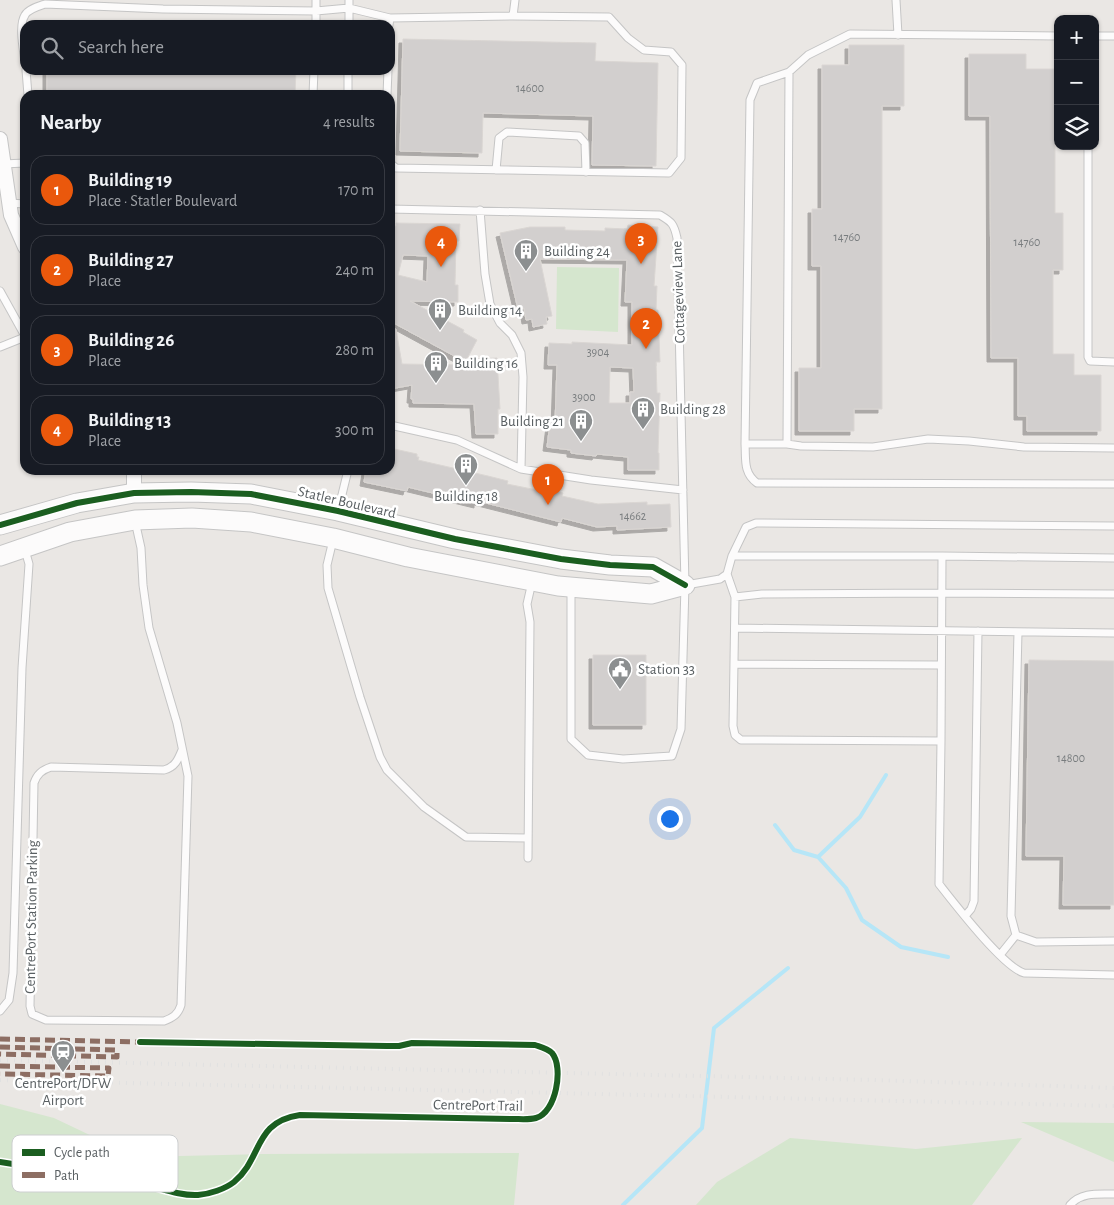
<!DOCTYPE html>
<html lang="en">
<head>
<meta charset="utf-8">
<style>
  body { margin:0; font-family:"Alegreya Sans",sans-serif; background:#242831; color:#f1f3f6 }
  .controls { position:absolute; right:15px; top:15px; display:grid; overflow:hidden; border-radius:10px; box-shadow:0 1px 4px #0004 }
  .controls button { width:45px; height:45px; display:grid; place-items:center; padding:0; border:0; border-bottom:1px solid #363941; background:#171b24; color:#f1f3f6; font:25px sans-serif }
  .you { position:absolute; left:669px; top:818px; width:18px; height:18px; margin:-12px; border:4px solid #fff; border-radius:50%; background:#1a73e8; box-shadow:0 0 0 8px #1a73e833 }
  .badge { display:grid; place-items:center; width:32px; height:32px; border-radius:50%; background:#ea580c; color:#fff; font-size:16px; font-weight:700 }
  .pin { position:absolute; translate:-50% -41px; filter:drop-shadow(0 1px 2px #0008) }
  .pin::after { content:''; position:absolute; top:26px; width:18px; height:15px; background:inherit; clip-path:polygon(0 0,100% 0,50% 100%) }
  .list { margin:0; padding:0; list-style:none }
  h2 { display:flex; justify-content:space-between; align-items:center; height:65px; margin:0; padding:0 20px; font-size:21px }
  h2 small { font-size:16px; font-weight:400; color:#9ea1a6 }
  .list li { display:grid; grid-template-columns:32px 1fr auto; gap:15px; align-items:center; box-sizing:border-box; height:70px; margin:0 10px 10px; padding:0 10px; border:1px solid #363941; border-radius:15px }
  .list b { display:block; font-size:19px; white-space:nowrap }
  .list p { margin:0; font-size:16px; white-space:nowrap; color:#9ea1a6 }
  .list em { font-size:16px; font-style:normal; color:#9ea1a6 }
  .icon { flex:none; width:28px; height:28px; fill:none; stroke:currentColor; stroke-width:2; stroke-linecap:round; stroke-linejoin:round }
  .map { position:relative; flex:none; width:1114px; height:1205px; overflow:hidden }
  .search { position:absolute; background:#171b24; box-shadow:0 1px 4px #0004; left:20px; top:20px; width:375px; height:55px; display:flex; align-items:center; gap:12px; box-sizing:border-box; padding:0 18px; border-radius:15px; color:#9ea1a6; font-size:19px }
  .panel { position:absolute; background:#171b24; box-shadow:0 1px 4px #0004; left:20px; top:90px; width:375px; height:385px; border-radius:15px }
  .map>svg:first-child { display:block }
</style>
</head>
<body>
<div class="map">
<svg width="1114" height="1205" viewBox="0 0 1114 1205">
  <defs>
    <filter id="shadow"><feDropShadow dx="-4" dy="4" stdDeviation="0" flood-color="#0004"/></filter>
  </defs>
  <rect width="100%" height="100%" fill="#eae7e4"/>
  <path fill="#d5e6ce" d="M557,267l62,1 -1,64 -62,-3z
    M0,1104l54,14 82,39 126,-3 257,-1 -5,52h-514z
    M1021,1122l93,1v39z
    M790,1138l126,11 106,-11 -50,67h-276l21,-23z"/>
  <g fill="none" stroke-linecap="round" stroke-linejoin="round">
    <path stroke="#b6e6f7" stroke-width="4" d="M775,825l19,25 24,7 28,31 16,32 39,27 47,10
      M818,857l42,-40 26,-42
      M623,1205l79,-77 12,-100 74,-60"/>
  </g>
  <path fill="#d2cfce" stroke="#dad6d3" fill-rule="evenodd" filter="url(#shadow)" d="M403,39l193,4 -1,18 63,2 -2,103 -64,-1 1,-49 -110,-3 -1,40 -82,-2z
    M849,45h55v61h-22v303h-28v22h-55v-63h22v-102h-9v-57h10v-144h27z
    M969,54h57v15h29v144h8v57h-10v84h21v21h27v56h-74v-15h-9v-58h-27l-1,-242h-21z
    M47,70h249l-1,25h-248z
    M396,223l64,1 -1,17h-3l-1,44h3v17l-48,-1 54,29 -1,2 14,8 -10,19 30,-1 3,51h-2v25h-22l-2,-30 -61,-1v-4h-2l1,-14 -22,4v-59l6,-1 6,35 69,1 -81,-44v-95h6zM403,255l25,1 -1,26 -29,-7z
    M628,225l30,2 -4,59h3l-1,24h2l2,52h-4l1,31h3l-2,60h1v17h-31v-13l-31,-3 -1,2 -25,-3v-3l-24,-3 3,-24 5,1 2,-59h-9l1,-22 23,1v-2l60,3v-43h-7l2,-42 -87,-1 12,57 -6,1 1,7 -14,3 -1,-8 -6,1 -2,-12 -6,1 -18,-76 30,-6h35v3l40,1v-3l22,1zM610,367l23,1 1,24h-4v11h-21z
    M390,448l27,6v3h2l-1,3 70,16 20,5 -1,3 30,6 1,-3 25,6 -1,3 36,8 49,-2v3l23,-1 1,23 -54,3v-4h-2l-18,1 -35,-9 -1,4 -83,-21v3l-66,-16 -4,-1 -1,4 -43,-9 2,-12h24z
    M593,655h53v70h-53z
    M1029,660l85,1v244h-51l1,-49h-38z"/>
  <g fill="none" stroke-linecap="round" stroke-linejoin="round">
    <g stroke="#c5c5c5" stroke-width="9">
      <path id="lane" d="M349,0v8l41,10 -1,7
        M896,0l2,35
        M390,18l123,-2
        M316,25v-25
        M1058,36l-208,-2 -42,21 -19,17 -32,11 -7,17 -5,344c1,15 -2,29 12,39l357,1
        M1095,36h19
        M25,63c-1,-12 -7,-37 0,-48 3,-6 14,-9 20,-11l118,5 153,2 33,-3v17
        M26,70l2,25
        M313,95l1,-25
        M348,95v-25
        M387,95l1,-25
        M1088,146v211l2,4 24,1
        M390,163l6,5 273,5 12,-15 1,-93 -11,-13 -27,-2 -16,-12 -19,-21 -96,-1 2,-16
        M3,164l22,-1
        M496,170l3,-32 8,-6 72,4 6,7 1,29
        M9,203l16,1
        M390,209l270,6c12,7 14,9 17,23l8,347 -4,144 -9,27 -49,3 -35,-4 -17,-16v-151
        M480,210l5,64 5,30 10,19 12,12 9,18 2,24 -2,92
        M0,291l25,45
        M0,347l25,-10
        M390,425l67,15 64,29 70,11 92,10
        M745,444h42l2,-372
        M787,444l14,2 72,1 55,-8 41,2 55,6 90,1
        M338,511l10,-41
        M135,521l6,27 2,37 6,43 28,95 11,53 -7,229c-3,10 -9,13 -17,16l-118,-1 -14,-6 -2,-8 4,-223c3,-9 8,-13 17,-16l113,3c11,-3 14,-10 18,-20
        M1114,526l-358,-3 -10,4 -14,29 -5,18 8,23 -2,129 2,9 6,5 200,1 -2,143c15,19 64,83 85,89l90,2
        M333,540l-6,25 1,23 32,109 20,60 7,13 37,37 42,30 62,1
        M732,556h210
        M686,585l34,-6 7,-5
        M735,597l27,-3 180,-1 172,1
        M735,628l379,5
        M1018,632l-7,284 5,19 20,7 78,-1
        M735,664l206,1
        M941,741l1,-185 172,2
        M528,858l2,-236 -3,-18 5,-22
        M965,916l6,-7 3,-8 4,-270
        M1000,955l16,-20
        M0,1011l9,-11 4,-27 9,-305 7,-104 -4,-14
        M1070,1205c11,-13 28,-11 44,-11"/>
    </g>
    <g stroke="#c5c5c5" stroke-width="16">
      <path id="street" d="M0,139l11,76 14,32
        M134,470v23"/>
    </g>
    <g stroke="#c5c5c5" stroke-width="21">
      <path id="secondary" d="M0,525l77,-22 57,-10 57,-1 60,2 87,17 117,28 106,20 49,6 43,2 32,18
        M0,556l70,-24 65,-12 57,-2 59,4 82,16 75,19 150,29 93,8 34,-9"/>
    </g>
    <use href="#lane" stroke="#fcfbfb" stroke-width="7"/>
    <use href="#street" stroke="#fcfbfb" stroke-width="14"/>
    <use href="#secondary" stroke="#fcfbfb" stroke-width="19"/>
    <path stroke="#e1e1e1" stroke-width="4" stroke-dasharray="1 6" stroke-linecap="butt" d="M0,1060l875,20 239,8
      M0,1080l1114,26"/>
    <path stroke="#8d6e63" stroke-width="5" stroke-dasharray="10 5" stroke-linecap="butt" d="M0,1039l140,3
      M0,1047l117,3v7l-117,-3
      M0,1066l109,2 -1,8 -108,-2"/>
    <g stroke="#fff" stroke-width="9">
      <path id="cycleway" d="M0,525l77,-22 57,-10 57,-1 60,2 87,17 117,28 106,20 49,6 43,2 32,18
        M0,1162c31,5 63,10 94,14 16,3 33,4 49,8 18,4 36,12 55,11 12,-1 27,-6 36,-13 29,-24 19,-60 66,-67l213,4c7,0 16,1 23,-1 20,-5 28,-51 16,-65 -5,-5 -11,-6 -17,-8l-123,-2 -13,3h-12l-247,-4"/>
    </g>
    <use href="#cycleway" stroke="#1b5e20" stroke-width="6"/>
  </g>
  <defs>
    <g id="building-pin" transform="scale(1.25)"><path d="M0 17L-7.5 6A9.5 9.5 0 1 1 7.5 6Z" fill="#8c8f90" stroke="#fff"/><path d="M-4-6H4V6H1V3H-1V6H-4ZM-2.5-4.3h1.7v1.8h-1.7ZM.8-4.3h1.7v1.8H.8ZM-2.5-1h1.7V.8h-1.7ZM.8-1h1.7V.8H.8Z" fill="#fff"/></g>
    <g id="civic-pin" transform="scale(1.25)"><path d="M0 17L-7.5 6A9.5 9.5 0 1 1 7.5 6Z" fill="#8c8f90" stroke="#fff"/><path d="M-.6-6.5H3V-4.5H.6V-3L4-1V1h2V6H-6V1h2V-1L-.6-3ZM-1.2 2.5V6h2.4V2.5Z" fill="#fff"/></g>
    <g id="station-pin" transform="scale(1.25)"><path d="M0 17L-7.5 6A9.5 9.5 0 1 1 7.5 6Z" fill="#8c8f90" stroke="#fff"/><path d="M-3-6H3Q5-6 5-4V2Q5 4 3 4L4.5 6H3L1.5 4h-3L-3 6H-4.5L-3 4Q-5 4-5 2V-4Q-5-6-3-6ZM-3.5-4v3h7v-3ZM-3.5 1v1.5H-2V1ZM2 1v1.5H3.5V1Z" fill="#fff"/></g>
  </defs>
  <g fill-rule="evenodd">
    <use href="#building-pin" x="526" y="251"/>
    <use href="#building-pin" x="440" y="310"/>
    <use href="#building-pin" x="436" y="363"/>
    <use href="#building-pin" x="643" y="409"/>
    <use href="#building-pin" x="581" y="421"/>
    <use href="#building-pin" x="466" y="465"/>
    <use href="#civic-pin" x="620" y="669"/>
    <use href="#station-pin" x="63" y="1052"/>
  </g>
  <g text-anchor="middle" stroke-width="5" stroke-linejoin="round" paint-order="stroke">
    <g font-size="12" fill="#787c7e">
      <text x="530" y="92">14600</text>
      <text x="847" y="241">14760</text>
      <text x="1027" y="246">14760</text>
      <text x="598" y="356">3904</text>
      <text x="584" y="401">3900</text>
      <text x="633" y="520">14662</text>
      <text x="1071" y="762">14800</text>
    </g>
    <g font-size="15" fill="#595f62" stroke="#fff" text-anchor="start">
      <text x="544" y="256">Building 24</text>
      <text x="458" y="315">Building 14</text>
      <text x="454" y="368">Building 16</text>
      <text x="660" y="414">Building 28</text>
      <text x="564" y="426" text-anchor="end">Building 21</text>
      <text x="466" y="501" text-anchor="middle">Building 18</text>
      <text x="638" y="674">Station 33</text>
      <text x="63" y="1088" text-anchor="middle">CentrePort/DFW<tspan x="63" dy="17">Airport</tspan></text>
    </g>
    <g font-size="15" fill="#595f62" stroke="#fff">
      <text transform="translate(678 292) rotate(-92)" y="5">Cottageview Lane</text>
      <text transform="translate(347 502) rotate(13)" y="5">Statler Boulevard</text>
      <text transform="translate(31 917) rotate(-89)" y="5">CentrePort Station Parking</text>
      <text transform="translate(478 1105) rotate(1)" y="5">CentrePort Trail</text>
    </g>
  </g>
  <rect x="12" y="1135" width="166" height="57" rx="8" fill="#fff" stroke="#cdcfd0" stroke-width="1"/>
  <rect x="22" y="1149" width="23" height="7" fill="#1b5e20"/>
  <rect x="22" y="1172" width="23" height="6" fill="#8d6e63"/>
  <g font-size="14" fill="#595f62">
    <text x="54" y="1157">Cycle path</text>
    <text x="54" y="1180">Path</text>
  </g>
</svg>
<div class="controls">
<button>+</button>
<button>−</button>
<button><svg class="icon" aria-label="layers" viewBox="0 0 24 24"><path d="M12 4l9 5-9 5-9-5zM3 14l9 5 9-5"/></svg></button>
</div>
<div class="you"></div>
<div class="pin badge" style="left:548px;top:505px">1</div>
<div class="pin badge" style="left:646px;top:349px">2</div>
<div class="pin badge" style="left:641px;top:264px">3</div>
<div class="pin badge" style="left:441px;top:267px">4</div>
<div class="search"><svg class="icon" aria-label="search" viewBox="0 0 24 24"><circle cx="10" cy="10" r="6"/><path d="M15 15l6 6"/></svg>Search here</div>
<section class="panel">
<h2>Nearby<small>4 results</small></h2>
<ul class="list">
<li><span class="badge">1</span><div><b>Building 19</b><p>Place · Statler Boulevard</p></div><em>170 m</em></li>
<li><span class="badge">2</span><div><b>Building 27</b><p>Place</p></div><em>240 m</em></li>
<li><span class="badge">3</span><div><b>Building 26</b><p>Place</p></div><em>280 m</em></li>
<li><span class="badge">4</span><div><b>Building 13</b><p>Place</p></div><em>300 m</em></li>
</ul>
</section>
</div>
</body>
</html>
